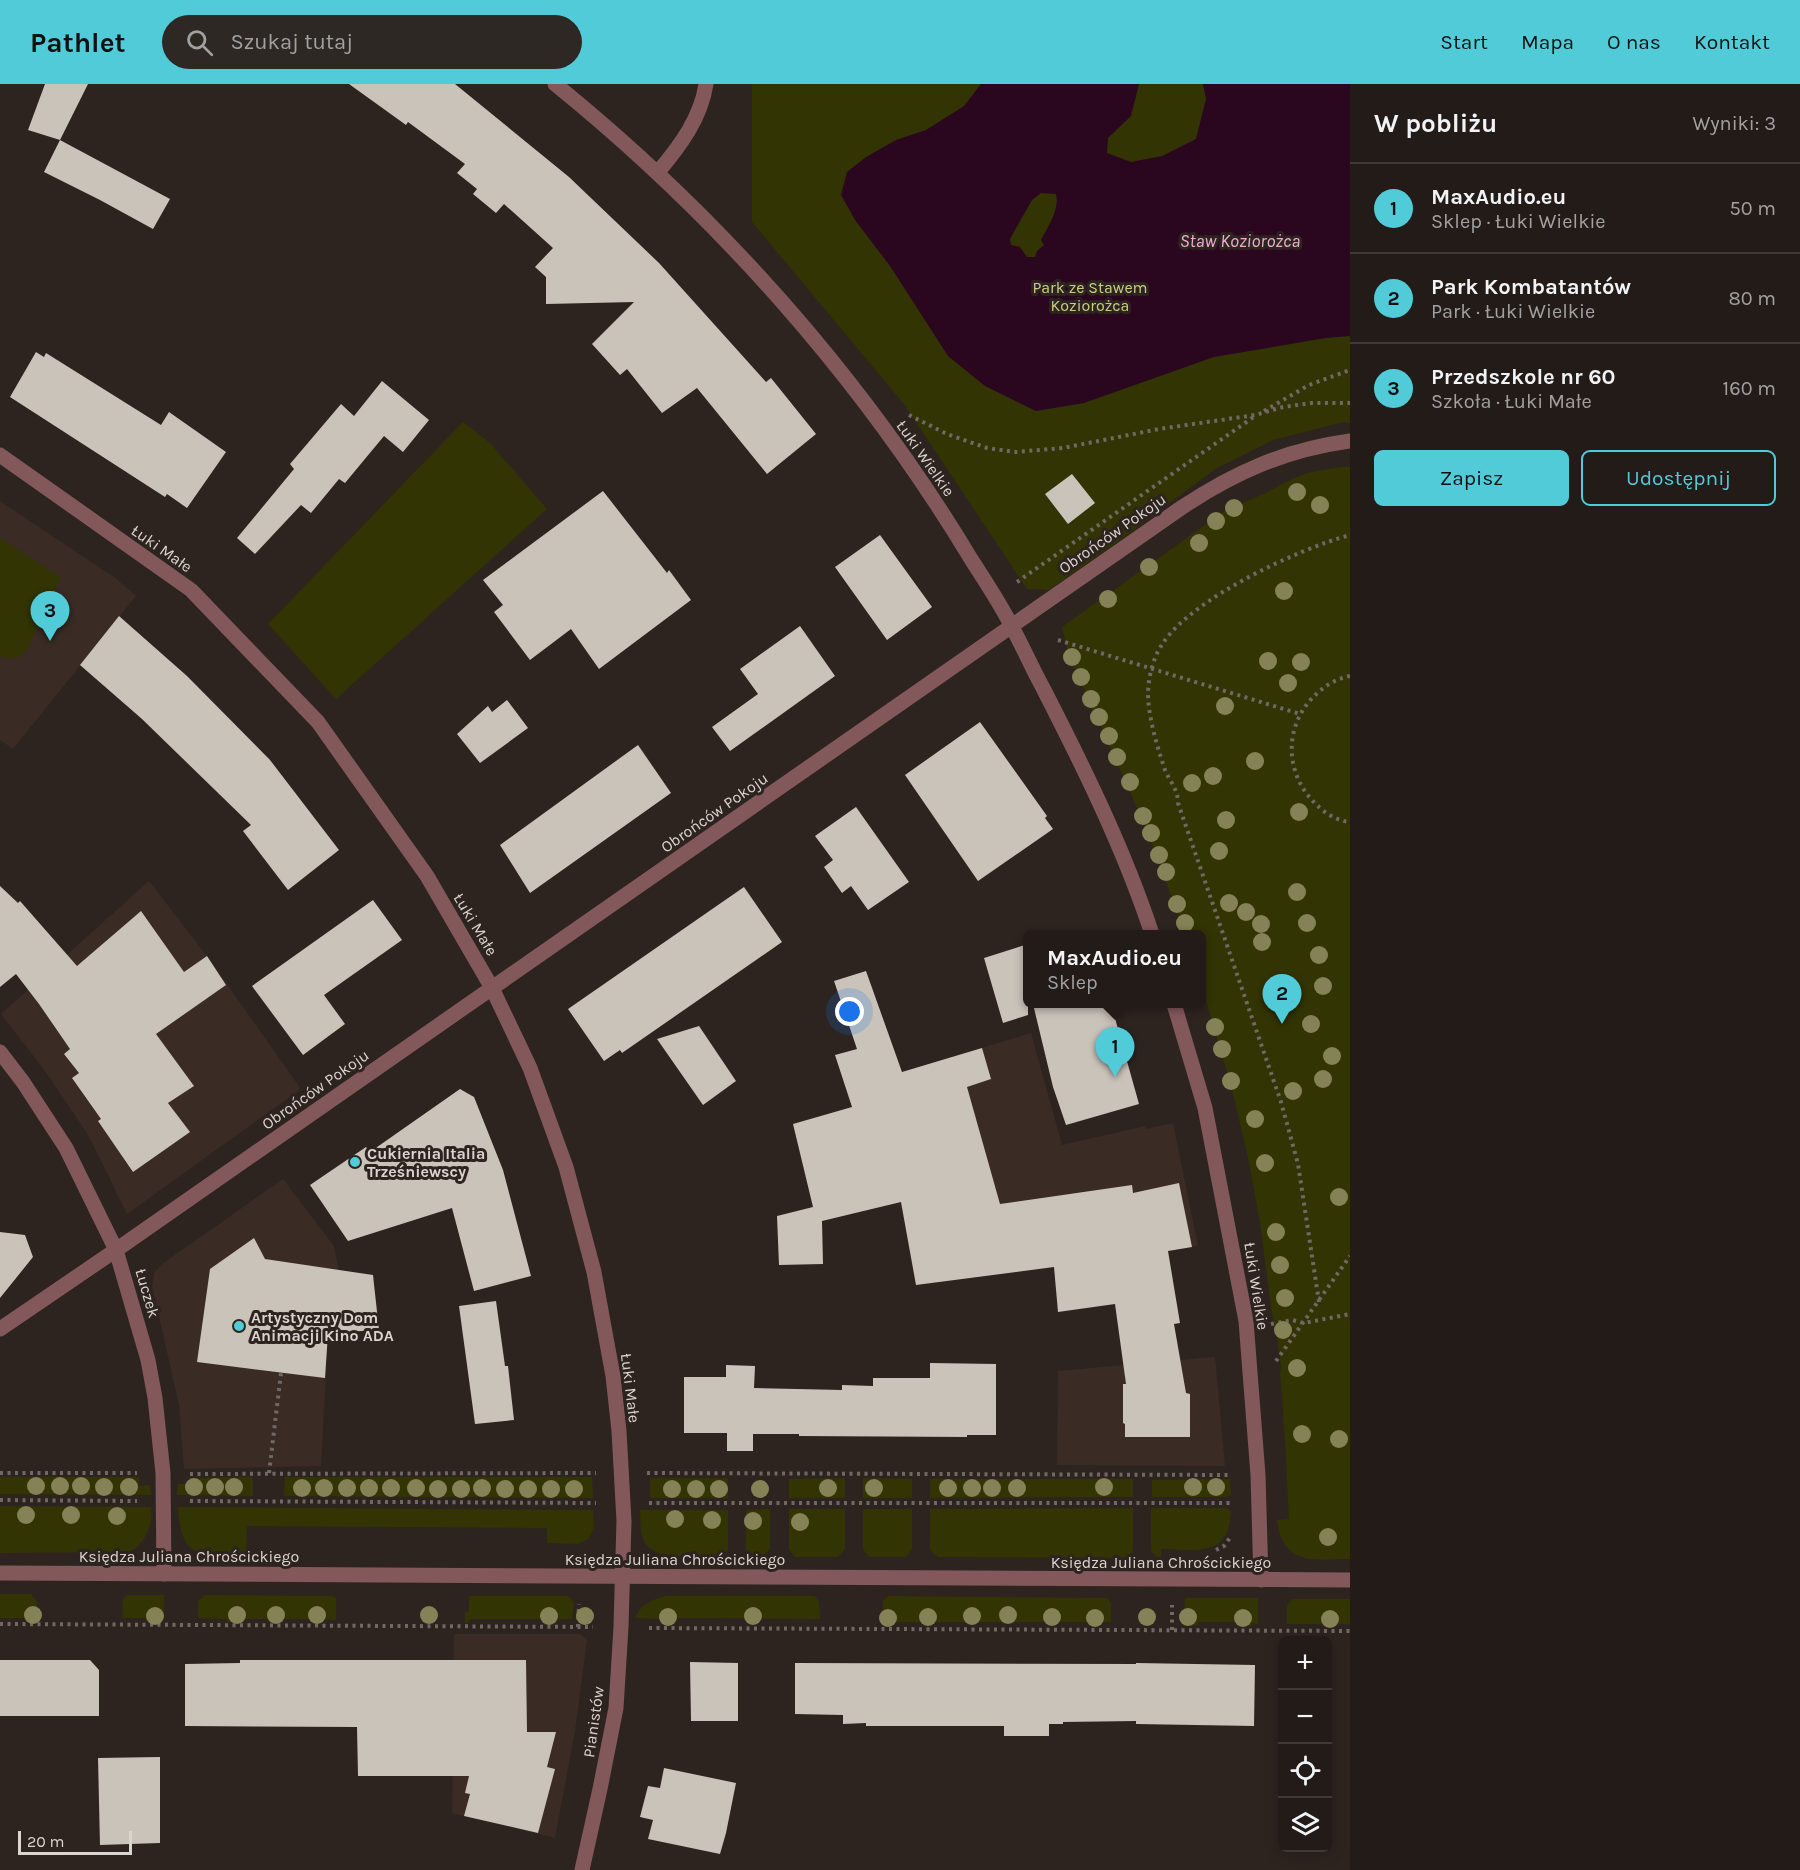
<!DOCTYPE html>
<html lang="pl">
<head>
<meta charset="utf-8">
<style>
  body { margin:0; font-family:Karla,sans-serif; background:#2e2825; color:#f1f3f6 }
  .controls { position:absolute; right:18px; bottom:18px; display:grid; overflow:hidden; border-radius:9px; box-shadow:0 3px 15px #0003 }
  .controls button { width:54px; height:54px; display:grid; place-items:center; padding:0; border:0; border-bottom:2px solid #3f3937; background:#221b18; color:#f1f3f6; font:30px sans-serif }
  .scale { position:absolute; left:18px; bottom:15px; width:114px; box-sizing:border-box; padding-left:6px; border:3px solid #dbd5d2; border-top:0; font-size:16px; line-height:21px; white-space:nowrap; color:#dbd5d2; -webkit-text-stroke:4px #2d2420; paint-order:stroke }
  .you { position:absolute; left:850px; top:928px; width:21px; height:21px; margin:-15px; border:4px solid #fff; border-radius:50%; background:#1a73e8; box-shadow:0 0 0 9px #1a73e833 }
  .badge { display:grid; place-items:center; width:39px; height:39px; border-radius:50%; background:#52cbd9; color:#111; font-size:20px; font-weight:700 }
  .pin { position:absolute; translate:-50% -50px; filter:drop-shadow(0 2px 3px #0008) }
  .pin::after { content:''; position:absolute; top:32px; width:21px; height:18px; background:inherit; clip-path:polygon(0 0,100% 0,50% 100%) }
  .popup { position:absolute; left:1023px; top:846px; width:183px; height:78px; box-sizing:border-box; display:grid; place-content:center; border-radius:9px; background:#221b18; filter:drop-shadow(0 2px 4px #0005); font-size:20px; white-space:nowrap; color:#a2a1a2 }
  .popup b { font-size:22px; color:#f1f3f6 }
  .popup::after { content:''; position:absolute; left:50%; top:100%; margin-left:-12px; border:12px solid transparent; border-top-color:#221b18 }
  .list { margin:0; padding:0; list-style:none }
  h2 { display:flex; justify-content:space-between; align-items:center; height:78px; margin:0; padding:0 24px; font-size:26px }
  h2 small { font-size:20px; font-weight:400; color:#a2a1a2 }
  .list li { display:grid; grid-template-columns:39px 1fr auto; gap:18px; align-items:center; box-sizing:border-box; height:90px; padding:0 24px; border-top:2px solid #3f3937 }
  .list b { display:block; font-size:22px; white-space:nowrap }
  .list p { margin:0; font-size:20px; white-space:nowrap; color:#a2a1a2 }
  .list em { font-size:20px; font-style:normal; color:#a2a1a2 }
  .actions { display:flex; gap:12px; padding:18px 24px }
  .actions a { flex:1; padding:14px 0; border:2px solid #52cbd9; border-radius:9px; text-align:center; font-size:21px; color:#52cbd9 }
  .actions .main { background:#52cbd9; color:#111 }
  .icon { flex:none; width:33px; height:33px; fill:none; stroke:currentColor; stroke-width:2; stroke-linecap:round; stroke-linejoin:round }
  .map { position:relative; flex:none; width:1350px; height:1786px; overflow:hidden }
  header { display:flex; align-items:center; gap:36px; box-sizing:border-box; height:84px; padding:0 30px; background:#52cbd9; color:#111 }
  header strong { font-size:28px }
  nav { display:flex; gap:33px; margin-inline-start:auto; font-size:21px }
  .search { width:420px; height:54px; background:#2e2825; display:flex; align-items:center; gap:15px; box-sizing:border-box; padding:0 21px; border-radius:33px; color:#a2a1a2; font-size:22px }
  main { display:flex }
  aside { flex:1; background:#221b18 }
  .map>svg:first-child { display:block }
</style>
</head>
<body>
<header>
<strong>Pathlet</strong>
<div class="search"><svg class="icon" aria-label="search" viewBox="0 0 24 24"><circle cx="10" cy="10" r="6"/><path d="M15 15l6 6"/></svg>Szukaj tutaj</div>
<nav><a>Start</a><a>Mapa</a><a>O nas</a><a>Kontakt</a></nav>
</header>
<main>
<div class="map">
<svg width="1350" height="1786" viewBox="0 0 1350 1786">
  <rect width="100%" height="100%" fill="#2d2420"/>
  <path fill="#3a2b25" d="M0,417l114,76 22,19 -123,153 -13,-9z
    M149,797l58,75 94,133 -174,125 -40,-81 -42,-62 -44,-57z
    M1031,949l31,112 83,-19 1,3 27,-6 25,123 -282,39 -19,-101 5,-112z
    M283,1095l51,67 11,59 -1,27 -16,3 -7,131 -137,3 -5,-64 -27,-119 2,-13 8,-9z
    M1215,1273l10,109 -168,-1 1,-94z
    M454,1550h126l7,6 -12,91 -20,107 -103,-25z"/>
  <path fill="#333403" d="M752,0h598v339l-7,-1 -70,18 -56,28 -97,72 -71,50 -22,-1 -123,-185 -152,-182z
    M463,338l27,21 57,66 -211,190 -68,-75z
    M1342,383h8v1092c-37,0 -67,8 -73,-39l12,-1 -4,-81 -5,-64 1,-6 -5,-39 -4,-15 -12,-91 -11,-61 -18,-77 -29,-98v-53h-17l-38,-104 -79,-177 -6,-26 171,-122c27,-5 49,-24 75,-32 11,-3 23,-4 34,-6z
    M0,454l61,39 -34,73c-10,9 -14,10 -27,6z
    M0,1393h139v9l11,-1 1,10 -151,-1z
    M253,1393v19l-76,-1 1,-11h11v-6z
    M285,1393h307l1,21 -309,-2z
    M650,1394h78v20h-78z
    M845,1394v20h-56v-19z
    M863,1394l49,1v19h-49z
    M930,1395h203v18l-203,1z
    M1230,1395l1,16 -6,2h-73v-17z
    M0,1422l151,1c2,17 -5,37 -22,45l-129,1z
    M178,1423l415,3 1,18 -6,11 -10,5 -31,-1v-15l-300,-2 -1,27c-46,0 -65,9 -68,-46z
    M1133,1424v43l-7,7 -188,-1 -8,-7v-41z
    M1151,1424h75l5,3c-1,7 -1,16 -5,23 -10,22 -45,15 -65,15v9h-3l-7,-7z
    M770,1425v40l-7,8h-10l-7,-8v-39z
    M789,1425h56v40l-7,8h-43l-6,-8z
    M863,1425h49v40l-6,8h-37l-6,-8z
    M640,1426h88v40l-7,6c-20,0 -65,6 -76,-13 -6,-10 -4,-22 -5,-33z
    M0,1510h31l6,8v19h-11l-1,-3h-25z
    M127,1511h37l-1,26h-17l-1,-3h-23l1,-19z
    M205,1511l128,1 3,2v22l-53,-1 -1,3h-15v-3h-22l-3,3h-15l-1,-3 -28,-1v-17z
    M469,1512h100l5,7 -2,16h-14l-2,4 -10,-1 -1,-3h-75l-1,3 -4,1v-11h4z
    M666,1512h147l3,1 3,5 1,17 -145,-1 -2,3h-12l-1,-2 -25,-1c5,-13 17,-19 31,-22z
    M888,1512l219,2 4,5v19h-229l1,-22z
    M1185,1514h73v26l-6,-1 -1,3 -12,-1v-3h-41v3l-14,1z
    M1293,1515h57v25h-63v-18z"/>
  <path fill="#2a071f" fill-rule="evenodd" d="M981,0h158l-8,32 -23,22 -1,15 24,9 31,-6 34,-17 10,-40 -3,-15h147v252l-24,2 -112,19 -130,46 -48,8 -51,-25 -37,-30 -58,-90 -35,-46 -14,-25 6,-23 19,-15 30,-17 30,-10 38,-24zM1041,109l15,1c4,15 -8,33 -15,46l3,5 -7,6 -2,6h-8l-7,-10 -9,-2 -1,-6 22,-39z"/>
  <path fill="#cac3ba" d="M45,0h43l-28,56 110,59 -17,30 -53,-29 -56,-28 16,-32 -32,-10z
    M349,0h106l114,93 90,86 107,119 5,-4 45,56 -49,40 -70,-86 -35,25 -35,-44 -7,6 -28,-31 42,-42 -88,2v-27l-11,-10 18,-19 -49,-44 -8,9 -23,-19 4,-5 -20,-16 8,-9 -57,-42 -2,3z
    M36,268l8,5 2,-4 115,72 8,-13 57,40 -39,56 -20,-14 -2,3 -155,-100z
    M382,297l47,39 -26,32 -19,-16 -39,47 -6,-4 -28,34 -10,-8 -46,49 -18,-16 57,-69 -4,-5 51,-60 13,12z
    M1072,390l23,29 -27,21 -23,-30z
    M603,407l64,82 2,-3 22,30 -92,69 -28,-40 -41,31 -36,-48 9,-7 -20,-25z
    M880,451l52,72 -45,33 -52,-73z
    M119,532l68,60 83,84 69,90 -51,40 -45,-59 8,-6 -109,-106 -62,-54z
    M800,542l35,50 -105,75 -18,-24 46,-33 -18,-25z
    M507,616l21,28 -48,35 -23,-29 31,-28 4,6z
    M980,638l67,94 -2,2 8,11 -75,52 -73,-106z
    M638,661l33,48 -141,100 -30,-48z
    M856,723l53,75 -41,28 -17,-24 -9,7 -18,-26 9,-7 -18,-24z
    M0,802l18,17 2,-2 57,65 64,-55 43,61 23,-16 19,29 -70,49 38,52 -26,17 22,29 -57,40 -35,-51 3,-2 -29,-41 7,-5 -15,-19 6,-5 -31,-45 -23,-30 -16,13z
    M744,803l38,55 -160,111 -2,-3 -16,11 -36,-52z
    M373,816l29,40 -78,55 21,29 -42,31 -51,-69z
    M1028,860v71l-25,8 -19,-65z
    M866,887l36,101 80,-24 9,31 -24,8 33,117 132,-19 1,8 46,-10 13,64 -24,4 12,72 -6,1 12,69 4,1v43h-65v-13l-2,-1v-39h3l-11,-80 -57,8 -4,-45 -138,18 -15,-83 -79,19 1,43 -44,1 -2,-49 36,-9 -20,-83 59,-17 -17,-52 22,-6 -23,-68z
    M1033,920h78l28,100 -73,21 -13,-38z
    M699,942l37,55 -33,24 -46,-66z
    M460,1005l14,8 29,73 28,106 -57,15 -22,-83 -104,33 -38,-56 56,-38 4,5z
    M0,1148l25,3 8,22 -33,41z
    M254,1154l11,21 108,16 6,55 -51,3 -3,45 -128,-16 13,-93z
    M496,1217l9,65h3l6,54 -39,4 -16,-118z
    M930,1279l66,1v71h-29v2l-168,-1v-2h-46v17h-26v-18h-43v-56h42v-12l29,1 -1,22 88,2v-5l31,1v-8h57z
    M0,1576h90l9,10v46h-99z
    M240,1576h286l1,72h29l-9,35 8,2 -17,64 -74,-17 6,-22 -5,-1 4,-17h-111l-1,-49 -172,-1v-62l55,-1z
    M690,1578l48,1v58h-47z
    M795,1579l341,1v-1l119,2 -1,61 -118,-2v-3l-73,1v2h-14v12h-45v-10h-138v-3l-23,1v-9l-48,-1z
    M160,1673v86l-60,2 -2,-87z
    M664,1684l72,15 -10,50 -6,21 -72,-15 5,-19 -13,-3 8,-31 12,2z"/>
  <g fill="none" stroke-linecap="round" stroke-linejoin="round">
    <path stroke="#706864" stroke-width="4" stroke-dasharray="3 4.5" stroke-linecap="butt" d="M1264,327l45,-26 41,-15
      M909,331l38,19 40,14 29,4 47,-4 96,-19 96,-14 28,-8 29,-4h38
      M1017,498l238,-166
      M1058,556l242,74
      M1350,592c-10,2 -21,7 -29,14 -38,30 -39,84 -3,116 8,8 20,15 32,16
      M1319,1218l-21,-138 -17,-62 -103,-299c0,-14 -8,-21 -13,-33 -8,-24 -16,-50 -17,-75 0,-17 5,-38 15,-52 30,-45 135,-94 187,-108
      M1271,1240l21,-4 12,3 46,-9
      M1276,1277l74,-105
      M0,1389h137
      M269,1389l12,-100
      M647,1389l583,2
      M190,1390l406,-1
      M0,1416l137,1
      M190,1417l406,2
      M649,1419h583
      M1216,1466l8,-4 8,-11
      M0,1540l593,3
      M578,1543l1,-23
      M649,1544l701,3
      M1172,1546v-25"/>
    <path stroke="#83585b" stroke-width="15" d="M0,1245l116,-79"/>
    <path stroke="#83585b" stroke-width="15" d="M555,0c164,133 307,294 416,475 14,22 29,44 41,68 11,20 20,41 31,61 41,80 81,161 109,246
      M658,88c22,-26 43,-54 48,-88
      M0,371l191,135 127,132 109,154 65,112 38,80 36,99 28,105 19,104 6,55 5,90 -3,106 -5,81 -16,81 -18,81
      M1174,920l31,104 41,213 12,154 3,105
      M0,968l23,30 43,66 50,102 32,110 7,38 8,75 1,101
      M116,1166l1065,-742c54,-36 104,-58 169,-67"/>
    <path stroke="#83585b" stroke-width="15" d="M0,1489l1350,7"/>
  </g>
  <g fill="#848256">
    <circle cx="1297" cy="408" r="9"/>
    <circle cx="1320" cy="421" r="9"/>
    <circle cx="1234" cy="424" r="9"/>
    <circle cx="1216" cy="437" r="9"/>
    <circle cx="1199" cy="459" r="9"/>
    <circle cx="1149" cy="483" r="9"/>
    <circle cx="1284" cy="507" r="9"/>
    <circle cx="1108" cy="515" r="9"/>
    <circle cx="1072" cy="573" r="9"/>
    <circle cx="1268" cy="577" r="9"/>
    <circle cx="1301" cy="578" r="9"/>
    <circle cx="1081" cy="593" r="9"/>
    <circle cx="1288" cy="599" r="9"/>
    <circle cx="1091" cy="615" r="9"/>
    <circle cx="1225" cy="622" r="9"/>
    <circle cx="1099" cy="633" r="9"/>
    <circle cx="1109" cy="652" r="9"/>
    <circle cx="1117" cy="673" r="9"/>
    <circle cx="1255" cy="677" r="9"/>
    <circle cx="1213" cy="692" r="9"/>
    <circle cx="1130" cy="698" r="9"/>
    <circle cx="1192" cy="699" r="9"/>
    <circle cx="1299" cy="728" r="9"/>
    <circle cx="1143" cy="732" r="9"/>
    <circle cx="1226" cy="736" r="9"/>
    <circle cx="1151" cy="749" r="9"/>
    <circle cx="1219" cy="767" r="9"/>
    <circle cx="1159" cy="771" r="9"/>
    <circle cx="1166" cy="788" r="9"/>
    <circle cx="1297" cy="808" r="9"/>
    <circle cx="1229" cy="819" r="9"/>
    <circle cx="1177" cy="820" r="9"/>
    <circle cx="1246" cy="828" r="9"/>
    <circle cx="1185" cy="839" r="9"/>
    <circle cx="1307" cy="839" r="9"/>
    <circle cx="1261" cy="840" r="9"/>
    <circle cx="1262" cy="858" r="9"/>
    <circle cx="1319" cy="871" r="9"/>
    <circle cx="1323" cy="902" r="9"/>
    <circle cx="1311" cy="940" r="9"/>
    <circle cx="1215" cy="943" r="9"/>
    <circle cx="1222" cy="965" r="9"/>
    <circle cx="1332" cy="972" r="9"/>
    <circle cx="1323" cy="995" r="9"/>
    <circle cx="1231" cy="997" r="9"/>
    <circle cx="1293" cy="1007" r="9"/>
    <circle cx="1255" cy="1035" r="9"/>
    <circle cx="1265" cy="1079" r="9"/>
    <circle cx="1339" cy="1113" r="9"/>
    <circle cx="1276" cy="1148" r="9"/>
    <circle cx="1280" cy="1181" r="9"/>
    <circle cx="1285" cy="1214" r="9"/>
    <circle cx="1283" cy="1246" r="9"/>
    <circle cx="1297" cy="1284" r="9"/>
    <circle cx="1302" cy="1350" r="9"/>
    <circle cx="1339" cy="1355" r="9"/>
    <circle cx="36" cy="1402" r="9"/>
    <circle cx="60" cy="1402" r="9"/>
    <circle cx="81" cy="1402" r="9"/>
    <circle cx="104" cy="1403" r="9"/>
    <circle cx="129" cy="1403" r="9"/>
    <circle cx="194" cy="1403" r="9"/>
    <circle cx="215" cy="1403" r="9"/>
    <circle cx="234" cy="1403" r="9"/>
    <circle cx="1104" cy="1403" r="9"/>
    <circle cx="1193" cy="1403" r="9"/>
    <circle cx="1216" cy="1403" r="9"/>
    <circle cx="302" cy="1404" r="9"/>
    <circle cx="324" cy="1404" r="9"/>
    <circle cx="347" cy="1404" r="9"/>
    <circle cx="369" cy="1404" r="9"/>
    <circle cx="391" cy="1404" r="9"/>
    <circle cx="416" cy="1404" r="9"/>
    <circle cx="482" cy="1404" r="9"/>
    <circle cx="828" cy="1404" r="9"/>
    <circle cx="874" cy="1404" r="9"/>
    <circle cx="948" cy="1404" r="9"/>
    <circle cx="972" cy="1404" r="9"/>
    <circle cx="992" cy="1404" r="9"/>
    <circle cx="1017" cy="1404" r="9"/>
    <circle cx="438" cy="1405" r="9"/>
    <circle cx="461" cy="1405" r="9"/>
    <circle cx="505" cy="1405" r="9"/>
    <circle cx="528" cy="1405" r="9"/>
    <circle cx="551" cy="1405" r="9"/>
    <circle cx="574" cy="1405" r="9"/>
    <circle cx="672" cy="1405" r="9"/>
    <circle cx="696" cy="1405" r="9"/>
    <circle cx="719" cy="1405" r="9"/>
    <circle cx="760" cy="1405" r="9"/>
    <circle cx="26" cy="1431" r="9"/>
    <circle cx="71" cy="1431" r="9"/>
    <circle cx="117" cy="1432" r="9"/>
    <circle cx="675" cy="1435" r="9"/>
    <circle cx="712" cy="1436" r="9"/>
    <circle cx="753" cy="1437" r="9"/>
    <circle cx="800" cy="1438" r="9"/>
    <circle cx="1328" cy="1453" r="9"/>
    <circle cx="33" cy="1531" r="9"/>
    <circle cx="237" cy="1531" r="9"/>
    <circle cx="276" cy="1531" r="9"/>
    <circle cx="317" cy="1531" r="9"/>
    <circle cx="429" cy="1531" r="9"/>
    <circle cx="1008" cy="1531" r="9"/>
    <circle cx="155" cy="1532" r="9"/>
    <circle cx="549" cy="1532" r="9"/>
    <circle cx="585" cy="1532" r="9"/>
    <circle cx="753" cy="1532" r="9"/>
    <circle cx="972" cy="1532" r="9"/>
    <circle cx="668" cy="1533" r="9"/>
    <circle cx="928" cy="1533" r="9"/>
    <circle cx="1052" cy="1533" r="9"/>
    <circle cx="1147" cy="1533" r="9"/>
    <circle cx="1188" cy="1533" r="9"/>
    <circle cx="888" cy="1534" r="9"/>
    <circle cx="1095" cy="1534" r="9"/>
    <circle cx="1243" cy="1534" r="9"/>
    <circle cx="1330" cy="1535" r="9"/>
  </g>
  <g fill="#52cbd9" stroke="#2d2420" stroke-width="2">
    <circle cx="355" cy="1078" r="6"/>
    <circle cx="239" cy="1242" r="6"/>
  </g>
  <g text-anchor="middle" stroke-width="6" stroke-linejoin="round" paint-order="stroke">
    <g font-size="16" fill="#ccce83" stroke="#2d2420">
      <text x="1090" y="209">Park ze Stawem<tspan x="1090" dy="18">Koziorożca</tspan></text>
    </g>
    <g font-size="16" fill="#dbd5d2" stroke="#2d2420">
      <text transform="translate(926 374) rotate(55)" y="6">Łuki Wielkie</text>
      <text transform="translate(1112 449) rotate(-35)" y="6">Obrońców Pokoju</text>
      <text transform="translate(162 464) rotate(35)" y="6">Łuki Małe</text>
      <text transform="translate(714 728) rotate(-35)" y="6">Obrońców Pokoju</text>
      <text transform="translate(476 840) rotate(59)" y="6">Łuki Małe</text>
      <text transform="translate(315 1005) rotate(-35)" y="6">Obrońców Pokoju</text>
      <text transform="translate(1257 1202) rotate(81)" y="6">Łuki Wielkie</text>
      <text transform="translate(148 1209) rotate(74)" y="6">Łuczek</text>
      <text transform="translate(631 1304) rotate(83)" y="6">Łuki Małe</text>
      <text x="189" y="1478">Księdza Juliana Chrościckiego</text>
      <text x="675" y="1481">Księdza Juliana Chrościckiego</text>
      <text x="1161" y="1484">Księdza Juliana Chrościckiego</text>
      <text transform="translate(593 1638) rotate(-82)" y="6">Pianistów</text>
    </g>
    <g font-size="16" font-weight="bold" fill="#dbd5d2" stroke="#2d2420" text-anchor="start">
      <text x="367" y="1075">Cukiernia Italia<tspan x="367" dy="18">Trześniewscy</tspan></text>
      <text x="251" y="1239">Artystyczny Dom<tspan x="251" dy="18">Animacji Kino ADA</tspan></text>
    </g>
    <g font-size="18" font-style="italic" fill="#f1abd5" stroke="#2d2420">
      <text x="1240" y="163">Staw Koziorożca</text>
    </g>
  </g>
</svg>
<div class="controls">
<button>+</button>
<button>−</button>
<button><svg class="icon" aria-label="locate" viewBox="0 0 24 24"><circle cx="12" cy="12" r="6"/><path d="M12 2v4M12 18v4M2 12h4M18 12h4"/></svg></button>
<button><svg class="icon" aria-label="layers" viewBox="0 0 24 24"><path d="M12 4l9 5-9 5-9-5zM3 14l9 5 9-5"/></svg></button>
</div>
<div class="scale">20 m</div>
<div class="you"></div>
<div class="pin badge" style="left:1115px;top:993px">1</div>
<div class="popup"><b>MaxAudio.eu</b>Sklep</div>
<div class="pin badge" style="left:1282px;top:940px">2</div>
<div class="pin badge" style="left:50px;top:557px">3</div>
</div>
<aside>
<h2>W pobliżu<small>Wyniki: 3</small></h2>
<ul class="list">
<li><span class="badge">1</span><div><b>MaxAudio.eu</b><p>Sklep · Łuki Wielkie</p></div><em>50 m</em></li>
<li><span class="badge">2</span><div><b>Park Kombatantów</b><p>Park · Łuki Wielkie</p></div><em>80 m</em></li>
<li><span class="badge">3</span><div><b>Przedszkole nr 60</b><p>Szkoła · Łuki Małe</p></div><em>160 m</em></li>
</ul>
<div class="actions"><a class="main">Zapisz</a><a>Udostępnij</a></div>
</aside>
</main>
</body>
</html>
